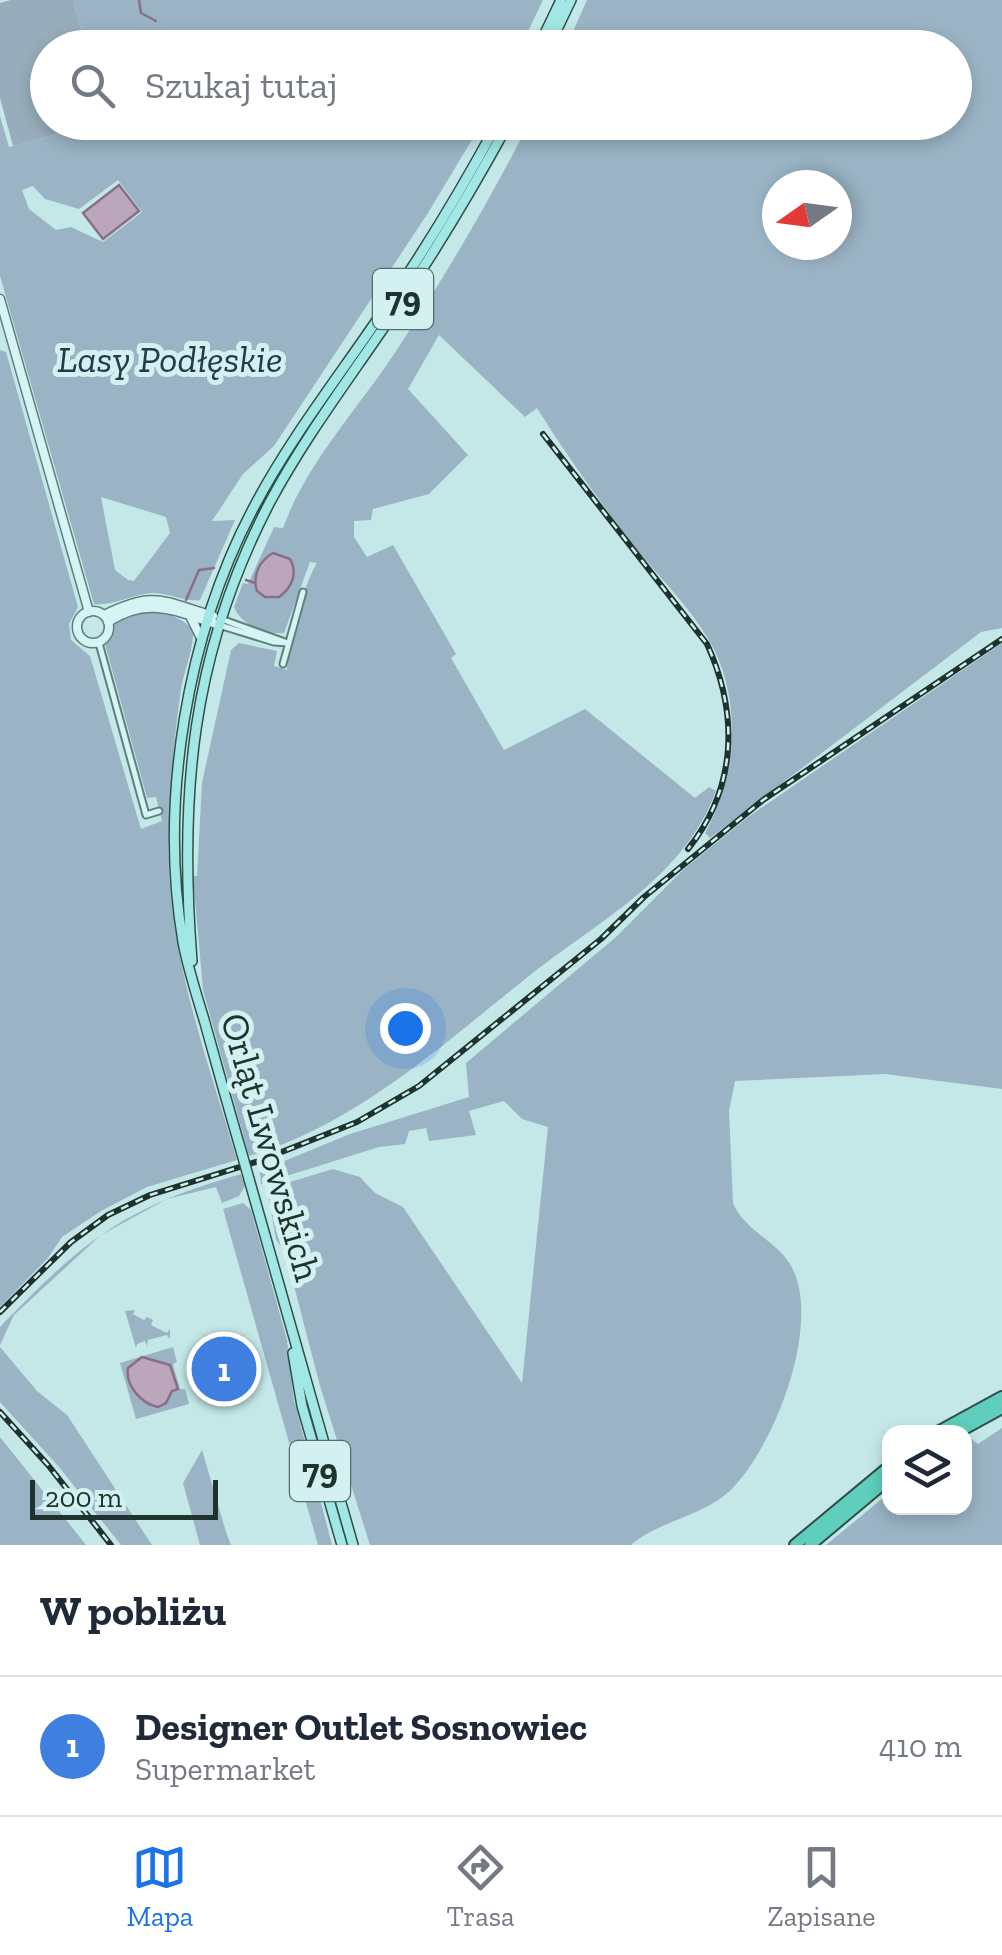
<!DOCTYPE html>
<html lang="pl">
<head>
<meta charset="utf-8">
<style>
  body { margin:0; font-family:"Zilla Slab",serif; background:#f2f2f3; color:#1f2937 }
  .controls { position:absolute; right:30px; bottom:30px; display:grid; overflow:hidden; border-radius:20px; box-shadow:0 5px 15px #0003 }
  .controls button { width:90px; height:90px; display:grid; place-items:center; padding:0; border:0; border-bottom:2px solid #e0e1e3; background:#fff; color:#1f2937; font:50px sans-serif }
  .compass { position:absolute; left:762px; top:170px; width:90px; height:90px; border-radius:50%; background:#fff; box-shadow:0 5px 15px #0003; rotate:256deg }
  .scale { position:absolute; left:30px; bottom:25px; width:188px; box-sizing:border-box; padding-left:10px; border:5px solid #1f332e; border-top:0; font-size:28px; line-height:35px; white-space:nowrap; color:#1f332e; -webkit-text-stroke:8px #d3f1f0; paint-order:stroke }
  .you { position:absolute; left:405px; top:1028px; width:35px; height:35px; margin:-25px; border:8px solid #fff; border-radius:50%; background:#1a73e8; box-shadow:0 0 0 15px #1a73e833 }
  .badge { display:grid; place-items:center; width:65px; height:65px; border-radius:50%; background:#1a73e8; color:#fff; font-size:32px; font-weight:700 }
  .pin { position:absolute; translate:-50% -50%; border:5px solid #fff; box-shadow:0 2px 10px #0006 }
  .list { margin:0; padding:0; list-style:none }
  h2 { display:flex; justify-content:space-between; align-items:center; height:130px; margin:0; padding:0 40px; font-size:42px }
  h2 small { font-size:32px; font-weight:400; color:#747a83 }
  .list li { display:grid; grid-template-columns:65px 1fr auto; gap:30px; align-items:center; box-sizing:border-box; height:140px; padding:0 40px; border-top:2px solid #e0e1e3 }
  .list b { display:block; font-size:38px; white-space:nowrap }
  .list p { margin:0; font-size:32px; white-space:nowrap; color:#747a83 }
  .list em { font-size:32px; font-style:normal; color:#747a83 }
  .icon { flex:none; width:55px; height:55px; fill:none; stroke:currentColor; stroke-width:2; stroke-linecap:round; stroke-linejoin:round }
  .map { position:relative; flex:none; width:1002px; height:1545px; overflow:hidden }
  .search { position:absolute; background:#fff; box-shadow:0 5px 15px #0003; left:30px; right:30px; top:30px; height:110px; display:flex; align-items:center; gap:25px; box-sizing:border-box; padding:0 35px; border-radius:55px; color:#747a83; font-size:38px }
  .sheet { height:270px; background:#fff }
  nav { display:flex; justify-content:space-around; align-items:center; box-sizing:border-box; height:140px; border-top:2px solid #e0e1e3; background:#fff; font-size:28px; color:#747a83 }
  nav a { display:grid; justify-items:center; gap:5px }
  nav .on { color:#1a73e8 }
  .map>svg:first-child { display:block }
</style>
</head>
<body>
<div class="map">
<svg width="1002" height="1545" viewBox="0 0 1002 1545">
  <rect width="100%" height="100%" fill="#c4e8e8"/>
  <path fill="#9ab4c5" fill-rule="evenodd" d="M73,0h470l-23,48 -434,-1z
    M587,0h415v628l-21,4 -271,206 -5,-5c31,-55 38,-134 5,-191 -20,-35 -51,-65 -76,-96 -35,-45 -67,-90 -97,-138l-12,9 -86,-82 -31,54 60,66 -39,39 -56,15 -2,11 -17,1v16l13,20 26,-12 63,109 -5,4 53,92 81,-41 110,89 14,-11 7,4c-32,87 -119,131 -187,185 -87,69 -172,148 -280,180l-46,-166 -10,-114h4l5,-93 29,-133 8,-7 38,8 -3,15 13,4c2,-30 15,-82 30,-107l-7,-1 -26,71c-17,2 -44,-8 -50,-26l9,-24 5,1 26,-57 9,1c23,-64 74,-118 111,-174 49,-74 95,-152 135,-231l425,-1v-74l-388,-1zM777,185h60v60h-60z
    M0,116l9,31 90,-24h383l-54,90 -154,233 -31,28 -31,47 23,-1 -35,80c-17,2 -32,-8 -49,-7 -19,2 -39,13 -57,11l-94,-328zM118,180l24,32 -39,30 -32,-15 -15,3 -27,-21 -7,-19 11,-4 12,13 34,10zM101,497l65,20 4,16 -36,48 -6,-1 -13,-10z
    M0,350l6,2 72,255 -9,17 2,16 19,16 51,173 21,-8 -6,-24 -9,1 -42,-154 12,-24 20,-10 2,3c16,-6 44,4 54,17 1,20 -9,40 -12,60 -7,45 -10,91 -12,136 -6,116 36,225 68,334l-90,27 -46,24 -39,26 -14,21 -48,49z
    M1002,643v446l-117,-15 -150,7 -6,30 4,92c11,27 42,37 57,61 35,57 -18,192 -65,231 -27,22 -68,27 -94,50h-261l-50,-159 -34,-131 -10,-16 -9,-50 66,-20 27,8 15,16 28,14 119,176 26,-256 -26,-8 -18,-18 -35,10 7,24 -47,6 -3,-13 -17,3 -4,13 -26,3 -118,37 -1,-13 90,-37 119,-37 -3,-34 150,-126 67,-67 65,-53z
    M241,1174l4,12 -6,10 -17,7 -6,-16 -49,12 -66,36 -87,80 -14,30v-18c83,-86 124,-120 241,-153z
    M243,1203l8,7 36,130 7,60 38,145h-14l-95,-336z
    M135,1310l-2,4 11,6 3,-3 6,3 -2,5 16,8 3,-4v10l-3,-4 -19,5 -1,6 -2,-5 -8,3 -1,4 -11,-37z
    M0,1347l37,44 30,24 85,130h-31l-62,-78 -59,-65z
    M173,1347l4,15 -4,2 7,25h5l4,15 -53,15 -16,-56z
    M1002,1428v117h-176l63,-52 1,15h74l1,-67 5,-3 8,6z
    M0,1437l86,108h-86z
    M202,1450l24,82 5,13h-31l-17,-62z"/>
  <path fill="#98adbb" d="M11,0h62l13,47 -38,1v74l50,1 -85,23 -13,-48v-95z"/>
  <path fill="#bca6bc" stroke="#896e88" stroke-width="2.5" d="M119,185l20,26 -36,28 -20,-26z
    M273,553l17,6c8,14 2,29 -11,38h-14l-8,-6c-5,-15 2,-30 16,-38z
    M142,1357l28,8 8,24 -6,2 -6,12 -8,4c-16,-3 -33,-21 -30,-39z"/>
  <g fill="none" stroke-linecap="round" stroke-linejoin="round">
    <path stroke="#896e88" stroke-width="2.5" d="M139,0l2,13 15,8
      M246,580l9,3
      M186,600l13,-30 15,-2"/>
    <g stroke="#5d817a" stroke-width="9">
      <path id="minor" d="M221,619l64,23
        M219,625l55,17 14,1
        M99,643l47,172 13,-4
        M283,664l20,-72"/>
    </g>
    <g stroke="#5d817a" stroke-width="11">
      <path id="tertiary" d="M0,299l89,313
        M77 627a16 16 0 1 1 32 0a16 16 0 1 1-32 0Z
        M104,615c51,-25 58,-14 109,1
        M190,616l12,24
        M108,622c41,-27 69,-10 111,3"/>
    </g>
    <g stroke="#314f47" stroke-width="12">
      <path id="primary" d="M538,48l23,-48
        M548,48l23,-48
        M192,961c-13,-166 -1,-308 78,-459 32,-60 73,-115 112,-172 46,-67 88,-136 127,-208
        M242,1154c-13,-44 -25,-88 -37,-131 -8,-27 -17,-54 -22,-81 -24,-141 4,-309 71,-435 34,-65 80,-124 121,-184 45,-65 86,-132 123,-201
        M249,1179l104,366
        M293,1353l9,53 40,139"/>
    </g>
    <g stroke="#314f47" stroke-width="14">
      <path id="motorway" d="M938,1432l64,-35
        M958,1432l44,-24
        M795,1545l95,-79
        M810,1545l80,-67"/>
    </g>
    <use href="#minor" stroke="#d7f4f4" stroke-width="5"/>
    <use href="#tertiary" stroke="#d7f4f4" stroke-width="8"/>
    <use href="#primary" stroke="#a1e7e5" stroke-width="9"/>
    <use href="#motorway" stroke="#5fcebc" stroke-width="10"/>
    <g stroke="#1f332e" stroke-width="6">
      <path id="rail" d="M543,434l164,210c32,70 30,144 -19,205
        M0,1312l71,-70 37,-27 42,-20 109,-34 98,-39 62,-36 182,-147 43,-42 119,-97 239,-161
        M0,1412l48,53 63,80"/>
    </g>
    <use href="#rail" stroke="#d3f1f0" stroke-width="2.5" stroke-dasharray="8" stroke-linecap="butt"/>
    <g stroke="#314f47" stroke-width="12" stroke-linecap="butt">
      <path id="primary-bridge" d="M242,1154l7,25"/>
    </g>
    <use href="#primary-bridge" stroke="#a1e7e5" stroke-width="9"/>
  </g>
  <g text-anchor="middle" stroke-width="10" stroke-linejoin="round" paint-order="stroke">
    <g fill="#d3f1f0" stroke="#556c68" stroke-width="2.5">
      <rect x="373" y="269" width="60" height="60" rx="8"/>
      <rect x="290" y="1441" width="60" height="60" rx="8"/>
    </g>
    <g font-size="35" font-weight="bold" fill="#1f332e">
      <text x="403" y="311">79</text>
      <text x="320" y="1483">79</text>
    </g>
    <g font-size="38" font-style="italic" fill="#28394d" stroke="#d3f1f0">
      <text x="170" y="372">Lasy Podłęskie</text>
    </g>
    <g font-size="38" fill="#1f332e" stroke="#d3f1f0">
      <text transform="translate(271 1147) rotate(74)" y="13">Orląt Lwowskich</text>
    </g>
  </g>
</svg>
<div class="controls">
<button><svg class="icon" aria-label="layers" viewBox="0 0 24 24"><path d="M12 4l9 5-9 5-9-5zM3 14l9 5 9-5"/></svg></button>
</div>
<svg class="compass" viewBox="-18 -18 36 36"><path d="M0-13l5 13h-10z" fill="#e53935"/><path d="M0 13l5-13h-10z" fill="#747a83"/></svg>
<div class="scale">200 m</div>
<div class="you"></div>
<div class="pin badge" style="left:224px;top:1369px;background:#3f7fe0">1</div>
<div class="search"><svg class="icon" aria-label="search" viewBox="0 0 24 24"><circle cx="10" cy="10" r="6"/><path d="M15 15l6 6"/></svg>Szukaj tutaj</div>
</div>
<section class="sheet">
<h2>W pobliżu<small></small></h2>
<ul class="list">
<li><span class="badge" style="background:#3f7fe0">1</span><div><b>Designer Outlet Sosnowiec</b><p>Supermarket</p></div><em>410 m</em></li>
</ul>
</section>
<nav>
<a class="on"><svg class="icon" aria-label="map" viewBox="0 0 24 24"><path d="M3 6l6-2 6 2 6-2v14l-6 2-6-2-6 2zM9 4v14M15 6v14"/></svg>Mapa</a>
<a><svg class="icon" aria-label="directions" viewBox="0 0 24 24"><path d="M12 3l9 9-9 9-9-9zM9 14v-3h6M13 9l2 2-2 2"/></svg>Trasa</a>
<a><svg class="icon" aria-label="saved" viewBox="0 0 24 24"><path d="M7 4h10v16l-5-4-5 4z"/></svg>Zapisane</a>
</nav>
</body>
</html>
